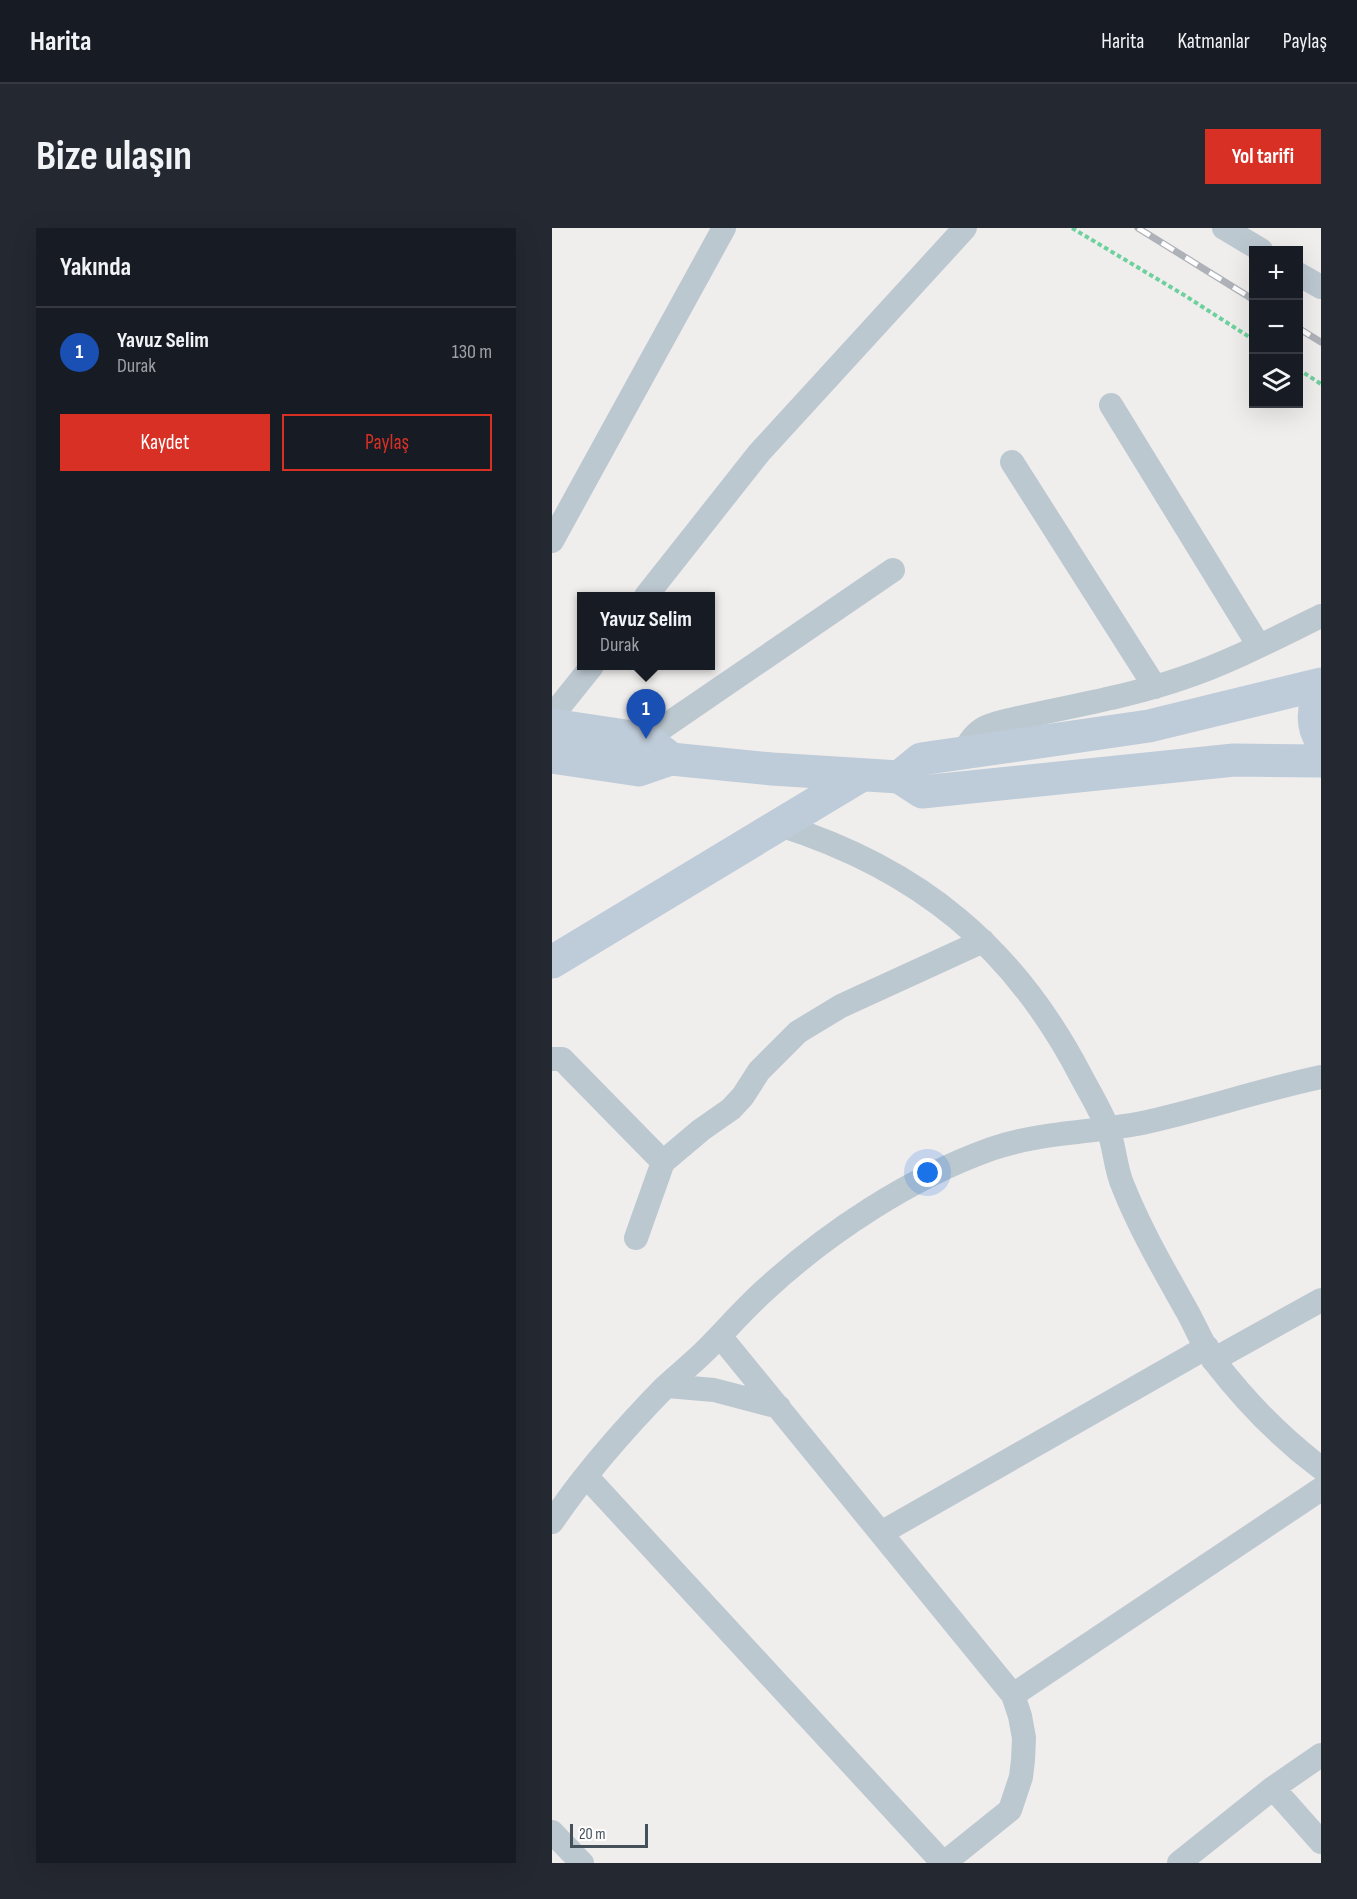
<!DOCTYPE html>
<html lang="tr">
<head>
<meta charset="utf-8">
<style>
  body { margin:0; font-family:"Sofia Sans Condensed",sans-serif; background:#242831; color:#f1f3f6 }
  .controls { position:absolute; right:18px; top:18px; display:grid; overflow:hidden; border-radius:0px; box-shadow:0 6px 24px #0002 }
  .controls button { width:54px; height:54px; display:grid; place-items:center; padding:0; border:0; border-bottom:2px solid #363941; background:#171b24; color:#f1f3f6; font:30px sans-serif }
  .scale { position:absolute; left:18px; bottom:15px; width:78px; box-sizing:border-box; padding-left:6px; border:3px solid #44515b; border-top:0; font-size:16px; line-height:21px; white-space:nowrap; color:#44515b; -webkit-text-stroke:4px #fff; paint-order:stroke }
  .you { position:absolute; left:376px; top:945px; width:21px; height:21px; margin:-15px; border:4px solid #fff; border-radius:50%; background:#1a73e8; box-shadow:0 0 0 9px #1a73e833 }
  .badge { display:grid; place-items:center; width:39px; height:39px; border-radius:50%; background:#d93025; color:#fff; font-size:20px; font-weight:700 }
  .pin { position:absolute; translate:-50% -50px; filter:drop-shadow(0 2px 3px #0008) }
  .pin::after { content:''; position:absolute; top:32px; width:21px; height:18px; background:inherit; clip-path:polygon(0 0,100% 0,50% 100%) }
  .popup { position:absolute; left:25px; top:364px; width:138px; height:78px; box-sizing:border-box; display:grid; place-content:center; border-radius:0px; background:#171b24; filter:drop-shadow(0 2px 4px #0005); font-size:20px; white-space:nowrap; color:#9ea1a6 }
  .popup b { font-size:22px; color:#f1f3f6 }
  .popup::after { content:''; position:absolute; left:50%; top:100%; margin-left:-12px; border:12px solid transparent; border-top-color:#171b24 }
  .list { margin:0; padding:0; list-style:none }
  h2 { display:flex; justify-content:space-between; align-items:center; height:78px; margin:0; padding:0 24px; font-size:26px }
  h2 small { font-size:20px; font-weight:400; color:#9ea1a6 }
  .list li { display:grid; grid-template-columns:39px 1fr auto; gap:18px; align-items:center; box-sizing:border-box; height:90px; padding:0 24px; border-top:2px solid #363941 }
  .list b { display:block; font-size:22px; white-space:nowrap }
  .list p { margin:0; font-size:20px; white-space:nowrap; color:#9ea1a6 }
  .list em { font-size:20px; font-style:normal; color:#9ea1a6 }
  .actions { display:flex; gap:12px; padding:18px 24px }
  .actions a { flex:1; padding:14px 0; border:2px solid #d93025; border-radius:0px; text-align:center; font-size:21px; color:#d93025 }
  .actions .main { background:#d93025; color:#fff }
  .icon { flex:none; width:33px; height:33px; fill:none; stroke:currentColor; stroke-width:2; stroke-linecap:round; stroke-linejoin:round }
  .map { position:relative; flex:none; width:769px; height:1635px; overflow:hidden; border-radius:0px }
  header { display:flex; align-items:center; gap:36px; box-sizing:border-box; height:84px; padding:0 30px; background:#171b24; border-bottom:2px solid #363941 }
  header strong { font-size:28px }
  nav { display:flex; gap:33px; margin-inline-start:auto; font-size:21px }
  .intro { display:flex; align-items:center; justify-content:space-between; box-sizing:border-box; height:144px; padding:0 36px }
  h1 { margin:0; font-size:42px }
  .button { padding:15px 27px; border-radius:0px; background:#d93025; color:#fff; font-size:21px; font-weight:700 }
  main { display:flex; gap:36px; padding:0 36px }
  aside { flex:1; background:#171b24; border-radius:0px; box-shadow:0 6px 24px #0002 }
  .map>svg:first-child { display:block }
</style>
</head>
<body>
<header>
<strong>Harita</strong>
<nav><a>Harita</a><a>Katmanlar</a><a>Paylaş</a></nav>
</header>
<div class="intro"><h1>Bize ulaşın</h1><a class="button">Yol tarifi</a></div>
<main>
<aside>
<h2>Yakında<small></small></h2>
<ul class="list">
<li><span class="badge" style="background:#1a4fb4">1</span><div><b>Yavuz Selim</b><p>Durak</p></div><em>130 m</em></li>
</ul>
<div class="actions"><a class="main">Kaydet</a><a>Paylaş</a></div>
</aside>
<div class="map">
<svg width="769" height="1635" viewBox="0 0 769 1635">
  <rect width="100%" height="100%" fill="#f0eded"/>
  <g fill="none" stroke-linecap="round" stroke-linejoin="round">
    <path stroke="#6dd19d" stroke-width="4" stroke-dasharray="4.5 3" stroke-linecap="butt" d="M520,0l112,67 70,45
      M746,141l23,15"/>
    <path stroke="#bcc8d0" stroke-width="24" d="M672,0l37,22
      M746,46l23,13
      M559,177l148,241
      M460,234l143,225
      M0,313l172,-313
      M94,368l113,-143 206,-225
      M0,488l40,-50
      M94,511l247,-169
      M412,525c12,-29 31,-30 59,-36 53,-12 108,-21 160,-39 47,-16 93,-40 138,-62
      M228,597c139,44 234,122 301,251 9,17 20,35 27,53 7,18 7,39 15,57 17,43 41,84 64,125 9,16 17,37 28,51 31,40 66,76 106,106
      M0,831h10l101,103
      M84,1010l27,-76 38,-32 30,-21 12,-13 16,-25 39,-39 43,-26 142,-65
      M168,1108l293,359 7,21 4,22 -1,22 -2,17 -11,33 -66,53
      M661,1132l108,-60
      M115,1158l47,4 65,17
      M34,1248l357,387
      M0,1294c33,-49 72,-93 113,-135 14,-13 28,-24 41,-37 20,-20 38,-41 59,-60 63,-58 145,-112 226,-141 49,-17 100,-16 151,-26 60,-13 118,-33 179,-46
      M329,1305l326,-186
      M461,1467l308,-206
      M721,1560l48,54
      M0,1604l30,31
      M627,1635l94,-75 48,-33"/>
    <path stroke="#becbd8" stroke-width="33" d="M769,464c-8,15 -10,33 0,48
      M0,497l94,14 25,20
      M0,529l87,13 32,-11 101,10 127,8 23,15 312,-32 87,1
      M347,549l22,-18 228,-33 172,-42
      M0,734l310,-187"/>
    <g stroke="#aeb2b8" stroke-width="7">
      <path id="rail" d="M586,0l116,72
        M746,100l23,14"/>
    </g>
    <use href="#rail" stroke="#fff" stroke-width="4.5" stroke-dasharray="14" stroke-linecap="butt"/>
  </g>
</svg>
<div class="controls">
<button>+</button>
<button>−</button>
<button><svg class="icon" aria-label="layers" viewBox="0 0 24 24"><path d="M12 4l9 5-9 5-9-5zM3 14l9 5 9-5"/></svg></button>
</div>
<div class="scale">20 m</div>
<div class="you"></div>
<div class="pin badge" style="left:94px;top:511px;background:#1a4fb4">1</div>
<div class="popup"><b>Yavuz Selim</b>Durak</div>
</div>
</main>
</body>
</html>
